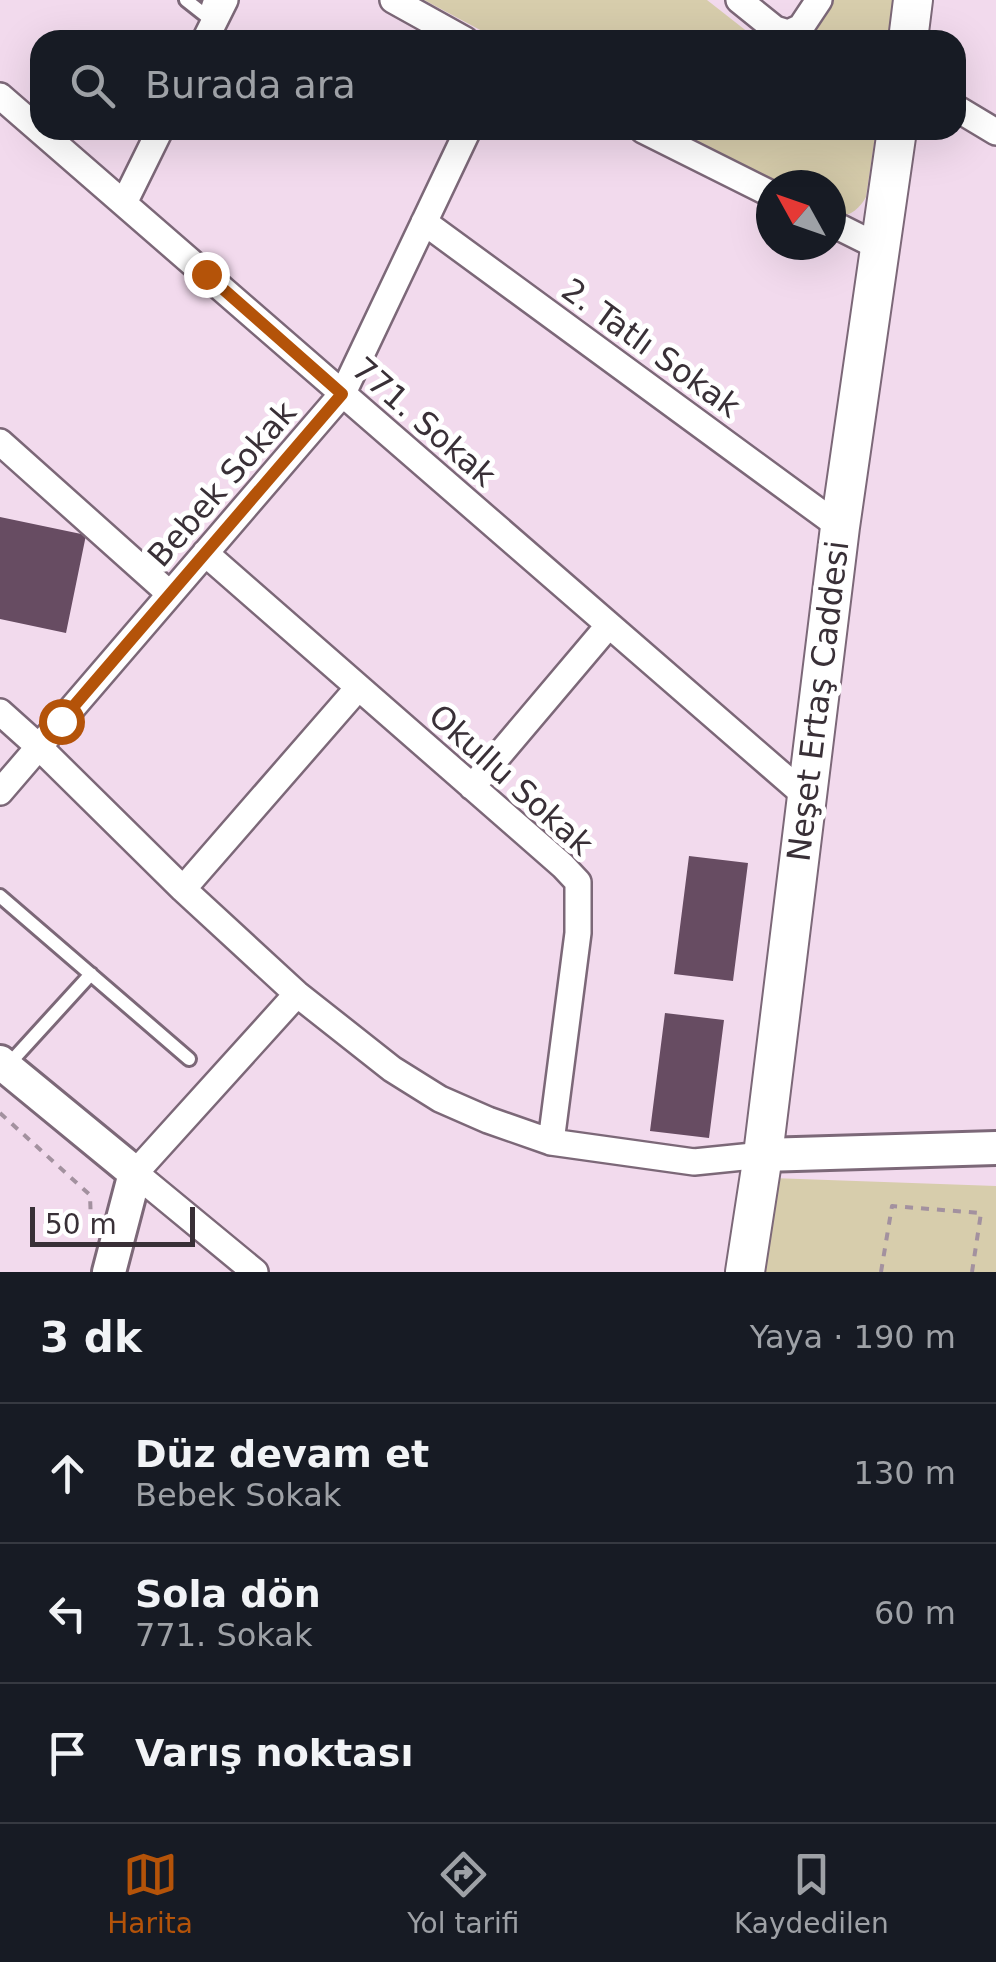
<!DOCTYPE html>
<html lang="tr">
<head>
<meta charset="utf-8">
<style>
  body { margin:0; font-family:"DejaVu Sans",sans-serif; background:#242831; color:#f1f3f6 }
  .compass { position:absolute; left:756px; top:170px; width:90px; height:90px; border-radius:50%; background:#171b24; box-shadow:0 10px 40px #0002; rotate:310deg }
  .scale { position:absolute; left:30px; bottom:25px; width:165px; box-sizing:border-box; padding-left:10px; border:5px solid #393037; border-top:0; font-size:28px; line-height:35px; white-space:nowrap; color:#393037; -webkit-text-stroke:8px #fff; paint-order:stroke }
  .stop { position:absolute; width:30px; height:30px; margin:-22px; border:8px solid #b45309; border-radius:50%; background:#fff }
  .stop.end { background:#b45309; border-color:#fff; box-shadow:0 2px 10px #0008 }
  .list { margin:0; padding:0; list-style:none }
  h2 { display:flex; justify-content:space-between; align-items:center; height:130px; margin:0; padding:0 40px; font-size:42px }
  h2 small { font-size:32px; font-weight:400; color:#9ea1a6 }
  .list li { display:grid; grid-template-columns:65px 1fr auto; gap:30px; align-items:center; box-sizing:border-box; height:140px; padding:0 40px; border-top:2px solid #363941 }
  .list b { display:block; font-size:38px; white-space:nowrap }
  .list p { margin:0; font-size:32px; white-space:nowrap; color:#9ea1a6 }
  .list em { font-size:32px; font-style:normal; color:#9ea1a6 }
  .icon { flex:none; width:55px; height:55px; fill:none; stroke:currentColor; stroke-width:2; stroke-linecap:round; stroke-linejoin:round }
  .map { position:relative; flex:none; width:996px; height:1272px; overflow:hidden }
  .search { position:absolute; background:#171b24; box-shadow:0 10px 40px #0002; left:30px; right:30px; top:30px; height:110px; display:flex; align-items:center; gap:25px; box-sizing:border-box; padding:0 35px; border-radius:30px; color:#9ea1a6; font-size:38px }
  .sheet { height:550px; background:#171b24 }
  nav { display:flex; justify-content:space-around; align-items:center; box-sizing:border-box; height:140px; border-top:2px solid #363941; background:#171b24; font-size:28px; color:#9ea1a6 }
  nav a { display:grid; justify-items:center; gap:5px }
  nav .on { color:#b45309 }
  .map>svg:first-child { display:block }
</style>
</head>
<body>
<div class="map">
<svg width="996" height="1272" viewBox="0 0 996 1272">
  <rect width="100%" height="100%" fill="#f2daed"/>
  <path fill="#d7cdac" d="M424,0h283l51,40h-259z
    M834,0h62l-6,40h-80z
    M667,130h209l-10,67c-7,13 -20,23 -35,18v-30h-60z
    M772,1178l224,8v86h-237z"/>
  <path fill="#674c62" d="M0,517l86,18 -20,98 -66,-14z
    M689,856l59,7 -15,118 -59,-7z
    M665,1013l59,7 -15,118 -59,-7z"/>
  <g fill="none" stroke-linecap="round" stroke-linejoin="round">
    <g stroke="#7c6878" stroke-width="18">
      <path id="service" d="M186,0l19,15 5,-15
        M0,896l189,163
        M8,1065l83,-91"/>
    </g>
    <g stroke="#7c6878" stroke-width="30">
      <path id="minor" d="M393,0l72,40
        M739,0l36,29 13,4 13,-6 18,-27
        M205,40l20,-40
        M0,96l806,700
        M956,108l40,24
        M643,130l128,64
        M124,203l36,-73
        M424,222l416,305
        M831,223l50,25
        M0,442l170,152
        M205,553l358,313 15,16v51l-27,209
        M0,712l39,35 144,142 114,105 95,75 48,30 48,21 63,22 143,20 69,-7
        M472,787l137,-162
        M0,792l343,-399 125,-263
        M183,889l175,-201
        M255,1272l-120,-99 162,-179"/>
    </g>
    <g stroke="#7c6878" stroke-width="38">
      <path id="tertiary" d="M0,1062l135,111 -26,99
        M763,1155l233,-7"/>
    </g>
    <g stroke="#7c6878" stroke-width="42">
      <path id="secondary" d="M908,40l5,-40
        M745,1272l18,-117 77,-628 57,-397"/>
    </g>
    <path stroke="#a3919f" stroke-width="4" stroke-dasharray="8 8" stroke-linecap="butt" d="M0,1113l90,82 1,28 -2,10
      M881,1272l11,-66 89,7 -9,59"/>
    <use href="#service" stroke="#fff" stroke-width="12"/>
    <use href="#minor" stroke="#fff" stroke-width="25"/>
    <use href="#tertiary" stroke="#fff" stroke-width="32"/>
    <use href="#secondary" stroke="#fff" stroke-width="38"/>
  </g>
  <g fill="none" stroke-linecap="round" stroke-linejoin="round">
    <path stroke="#b45309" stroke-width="12" d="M61,721l281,-327 -136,-120"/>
  </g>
  <g text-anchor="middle" stroke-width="10" stroke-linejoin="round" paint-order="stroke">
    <g font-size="32" fill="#393037" stroke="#fff">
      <text transform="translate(651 348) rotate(36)" y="11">2. Tatlı Sokak</text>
      <text transform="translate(424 422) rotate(41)" y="11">771. Sokak</text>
      <text transform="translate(222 484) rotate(-49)" y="11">Bebek Sokak</text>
      <text transform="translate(818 701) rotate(-83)" y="11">Neşet Ertaş Caddesi</text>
      <text transform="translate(511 780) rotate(42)" y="11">Okullu Sokak</text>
    </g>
  </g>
</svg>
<svg class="compass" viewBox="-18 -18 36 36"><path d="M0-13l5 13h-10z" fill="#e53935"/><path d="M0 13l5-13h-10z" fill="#9ea1a6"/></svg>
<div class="scale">50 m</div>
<div class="stop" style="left:61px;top:721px"></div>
<div class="stop end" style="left:206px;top:274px"></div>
<div class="search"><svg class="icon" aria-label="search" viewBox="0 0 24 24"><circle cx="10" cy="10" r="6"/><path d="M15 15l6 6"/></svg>Burada ara</div>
</div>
<section class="sheet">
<h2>3 dk<small>Yaya · 190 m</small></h2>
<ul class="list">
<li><svg class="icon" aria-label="ahead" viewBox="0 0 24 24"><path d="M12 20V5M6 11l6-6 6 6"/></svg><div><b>Düz devam et</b><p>Bebek Sokak</p></div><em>130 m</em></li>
<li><svg class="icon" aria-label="left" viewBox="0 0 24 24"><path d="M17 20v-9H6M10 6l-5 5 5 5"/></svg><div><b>Sola dön</b><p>771. Sokak</p></div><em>60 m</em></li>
<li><svg class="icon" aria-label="arrive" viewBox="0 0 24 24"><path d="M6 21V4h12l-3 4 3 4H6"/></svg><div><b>Varış noktası</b></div></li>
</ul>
</section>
<nav>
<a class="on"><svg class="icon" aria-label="map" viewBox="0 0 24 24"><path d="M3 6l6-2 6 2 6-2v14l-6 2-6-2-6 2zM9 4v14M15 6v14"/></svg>Harita</a>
<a><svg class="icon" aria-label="directions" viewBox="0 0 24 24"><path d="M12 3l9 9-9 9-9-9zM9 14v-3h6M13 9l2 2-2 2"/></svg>Yol tarifi</a>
<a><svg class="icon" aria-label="saved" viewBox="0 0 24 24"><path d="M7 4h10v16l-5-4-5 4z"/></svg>Kaydedilen</a>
</nav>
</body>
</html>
